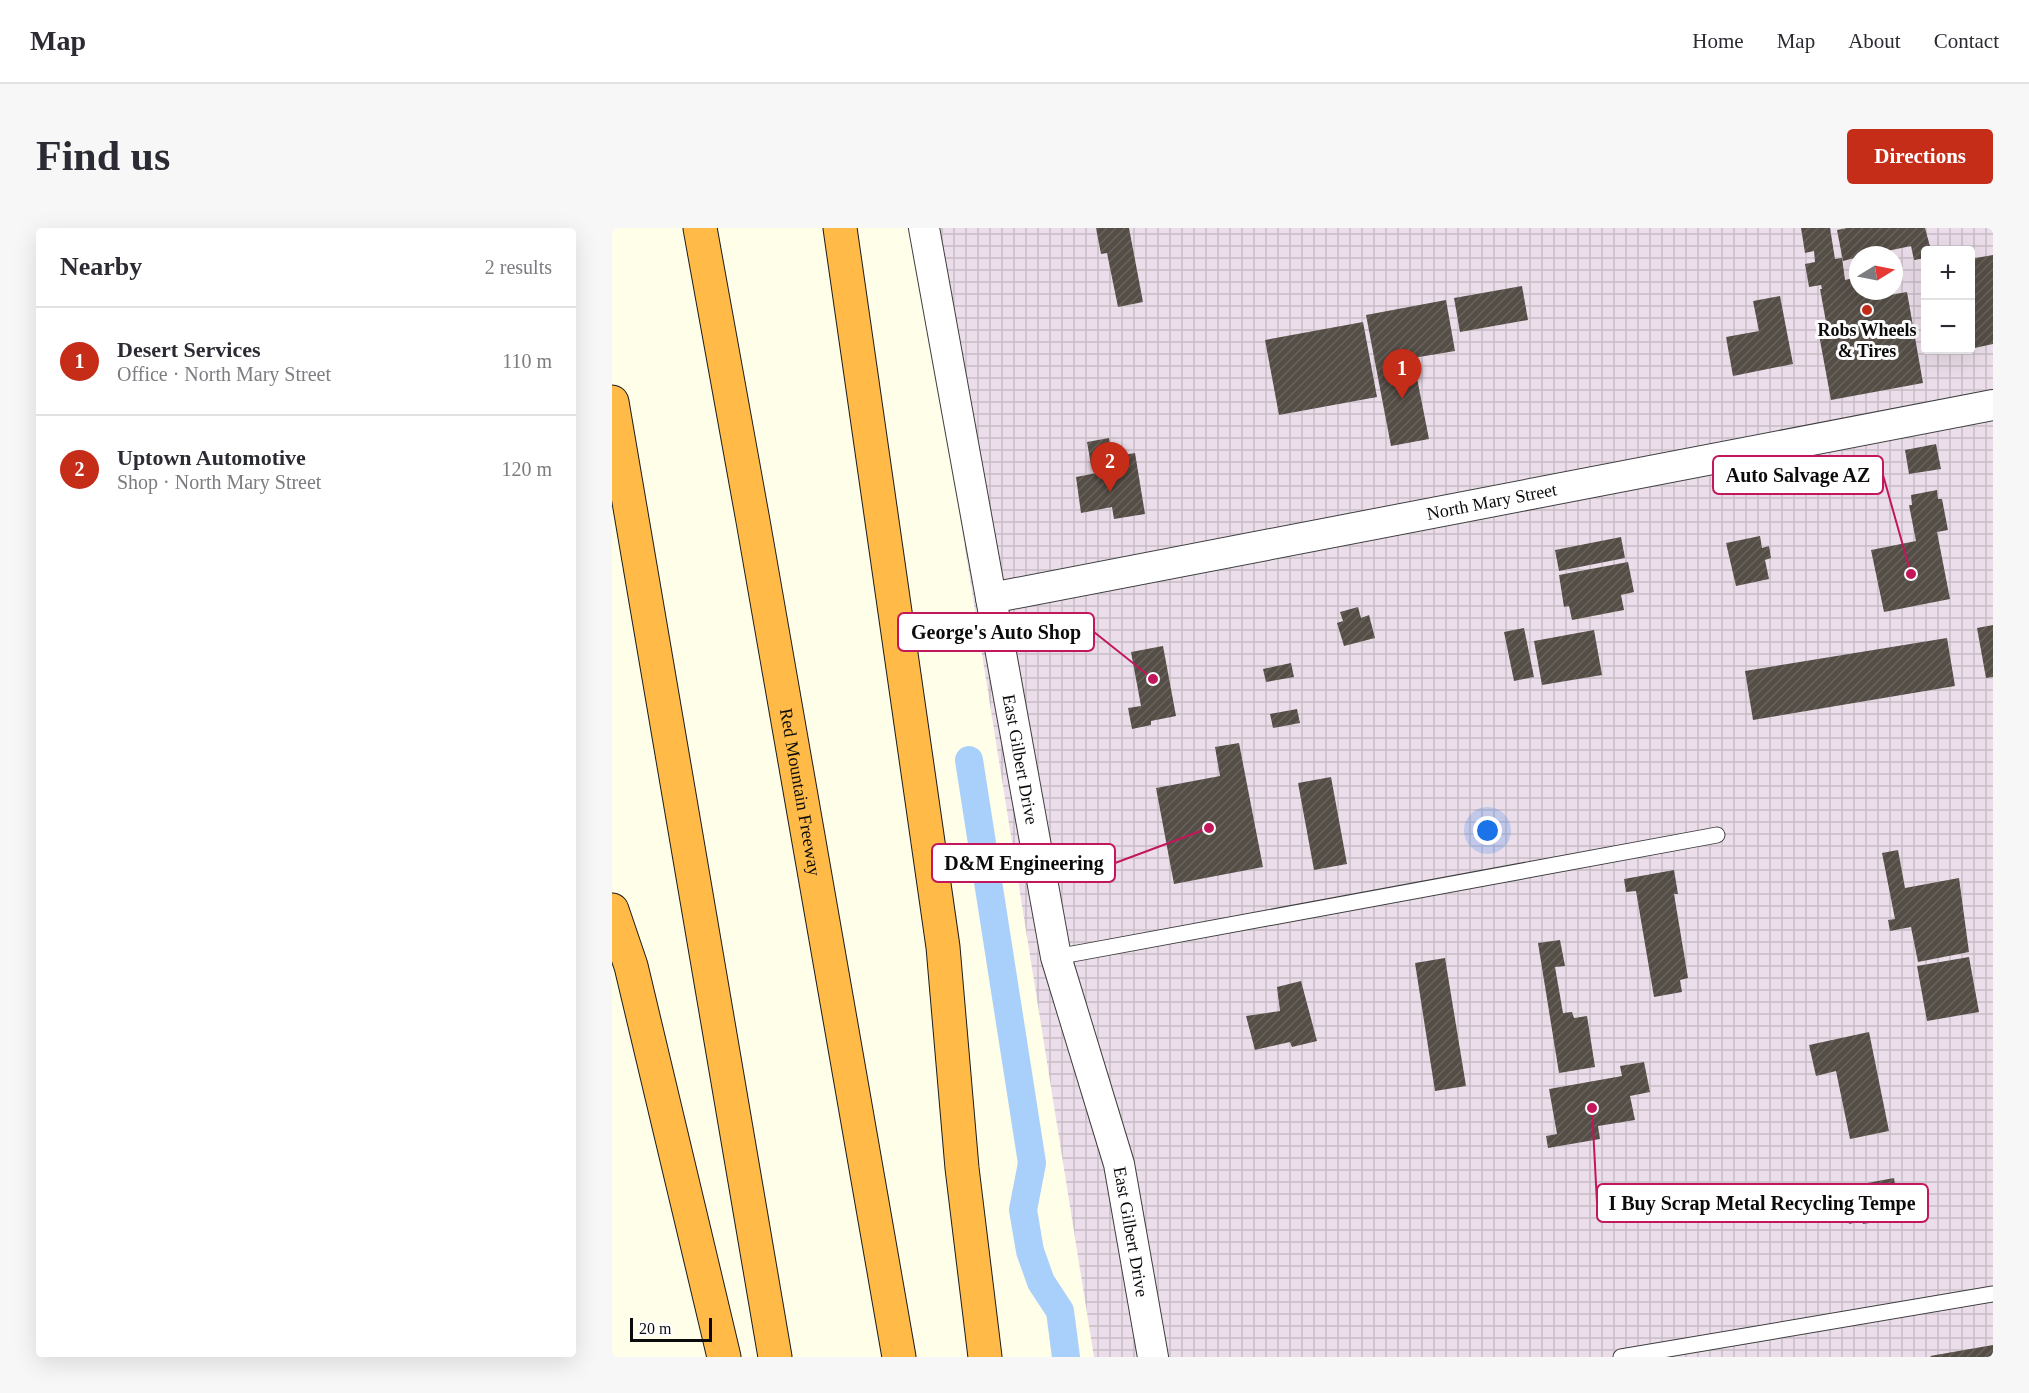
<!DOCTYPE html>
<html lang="en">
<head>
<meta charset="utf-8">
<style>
  body { margin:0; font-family:"Times New Roman",serif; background:#f7f7f7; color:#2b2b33 }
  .controls { position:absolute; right:18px; top:18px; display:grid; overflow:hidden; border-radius:6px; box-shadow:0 6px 24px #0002 }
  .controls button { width:54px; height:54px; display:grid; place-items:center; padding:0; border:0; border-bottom:2px solid #e1e1e2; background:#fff; color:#2b2b33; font:30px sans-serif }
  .compass { position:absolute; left:1237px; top:18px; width:54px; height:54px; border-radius:50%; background:#fff; box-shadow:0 6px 24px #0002; rotate:80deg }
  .scale { position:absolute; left:18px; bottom:15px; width:82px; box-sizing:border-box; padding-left:6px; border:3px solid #0b0b0b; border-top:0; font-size:16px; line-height:21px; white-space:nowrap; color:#0b0b0b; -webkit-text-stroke:4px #fff; paint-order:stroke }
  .you { position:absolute; left:876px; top:603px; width:21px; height:21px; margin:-15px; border:4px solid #fff; border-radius:50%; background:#1a73e8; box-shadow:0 0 0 9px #1a73e833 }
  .badge { display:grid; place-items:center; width:39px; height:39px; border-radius:50%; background:#c52d19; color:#fff; font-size:20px; font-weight:700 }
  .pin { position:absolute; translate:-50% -50px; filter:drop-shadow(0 2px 3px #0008) }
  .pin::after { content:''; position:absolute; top:32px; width:21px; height:18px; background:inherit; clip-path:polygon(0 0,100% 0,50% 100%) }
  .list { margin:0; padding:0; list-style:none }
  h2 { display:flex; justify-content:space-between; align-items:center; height:78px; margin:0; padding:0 24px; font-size:26px }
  h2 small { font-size:20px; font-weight:400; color:#7c7c81 }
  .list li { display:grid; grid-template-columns:39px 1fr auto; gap:18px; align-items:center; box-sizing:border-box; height:108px; padding:0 24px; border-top:2px solid #e1e1e2 }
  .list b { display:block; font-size:22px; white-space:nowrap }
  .list p { margin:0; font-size:20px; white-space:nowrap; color:#7c7c81 }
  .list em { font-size:20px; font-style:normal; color:#7c7c81 }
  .map { position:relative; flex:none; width:1381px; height:1129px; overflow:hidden; border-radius:6px }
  header { display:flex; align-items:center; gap:36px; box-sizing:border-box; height:84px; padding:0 30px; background:#fff; border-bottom:2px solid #e1e1e2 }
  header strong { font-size:28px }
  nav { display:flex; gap:33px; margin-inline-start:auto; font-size:21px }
  .intro { display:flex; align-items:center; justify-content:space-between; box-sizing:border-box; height:144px; padding:0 36px }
  h1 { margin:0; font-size:42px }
  .button { padding:15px 27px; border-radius:6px; background:#c52d19; color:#fff; font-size:21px; font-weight:700 }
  main { display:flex; gap:36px; padding:0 36px }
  aside { flex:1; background:#fff; border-radius:6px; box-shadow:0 6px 24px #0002 }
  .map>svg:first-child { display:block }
</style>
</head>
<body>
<header>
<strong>Map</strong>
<nav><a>Home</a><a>Map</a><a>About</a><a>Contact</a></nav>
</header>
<div class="intro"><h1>Find us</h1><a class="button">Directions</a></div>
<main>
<aside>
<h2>Nearby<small>2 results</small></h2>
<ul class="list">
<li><span class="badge">1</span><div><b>Desert Services</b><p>Office · North Mary Street</p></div><em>110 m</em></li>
<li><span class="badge">2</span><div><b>Uptown Automotive</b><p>Shop · North Mary Street</p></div><em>120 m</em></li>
</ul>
</aside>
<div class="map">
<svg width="1381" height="1129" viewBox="0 0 1381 1129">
  <defs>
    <pattern id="industrial-grid" width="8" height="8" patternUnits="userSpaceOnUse" patternTransform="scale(1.5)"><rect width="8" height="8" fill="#ebdeea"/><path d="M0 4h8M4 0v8" fill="none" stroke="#c8bdc7"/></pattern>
    <pattern id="building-hatch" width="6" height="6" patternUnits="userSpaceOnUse" patternTransform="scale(1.5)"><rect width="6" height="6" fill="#554e47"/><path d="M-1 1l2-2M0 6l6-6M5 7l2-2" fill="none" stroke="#68635d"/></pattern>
  </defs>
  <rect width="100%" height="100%" fill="#fffee9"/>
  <path fill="url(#industrial-grid)" fill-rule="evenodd" d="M302,0h1079v1129h-899zM1314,22h44v100h-44zM1246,27h36v36h-36z"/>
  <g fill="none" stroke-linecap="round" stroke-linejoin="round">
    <path stroke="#a9cffb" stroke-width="28" d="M357,532l63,403 -9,47 7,41 11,31 19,29 6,46"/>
  </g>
  <path fill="url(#building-hatch)" d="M484,0h33l14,74 -25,5 -11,-54 -6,1z
    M1189,0h29l5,31 7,-1 3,22 13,-3v14h20l1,6 28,-5 16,91 -92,17 -14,-76 9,-2 -6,-33h2l-1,-4 -12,2 -4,-23 10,-2 -1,-11 -9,2z
    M1235,0h78l6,22h-5v8l-12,2 -3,-14 -43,9h-10v2l-15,4 -6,-31z
    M1381,27v89l-23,5v-90z
    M910,58l6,34 -68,12 -6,-34z
    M1168,68l13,68 -60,12 -7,-39 33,-6 -6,-30z
    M834,72l9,51 -42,7 16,81 -38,7 -25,-131z
    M751,94l14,75 -98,18 -14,-75z
    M497,210l3,19 23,-4 10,61 -31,5 -2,-12 -31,6 -5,-36 21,-4 -2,-9 -4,1 -4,-23z
    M1324,216l5,25 -32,5 -4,-24z
    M1325,262l1,9h4l6,31 -11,2 13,67 -66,13 -13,-62 45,-9 -7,-36h3l-1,-10z
    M1148,308l2,12 7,-2 2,12 -6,2 4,19 -33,7 -10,-43z
    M1009,309l4,21 -66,13 -4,-21z
    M1016,334l6,30 -13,3 3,15 -52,10 -3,-14 -5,1 -5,-32z
    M746,379l3,11 8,-3 6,23 -31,8 -7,-23 6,-2 -3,-9z
    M1381,397v52l-7,1 -9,-50z
    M912,400l10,49 -20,4 -10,-49z
    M982,402l8,45 -60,10 -8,-44z
    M1335,410l8,48 -202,34 -8,-49z
    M551,418l13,70 -25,5v4l-19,4 -4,-21 13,-2 -10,-54z
    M679,435l3,14 -28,5 -3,-13z
    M685,481l3,14 -27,5 -3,-14z
    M627,515l24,124 -89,17 -18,-96 64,-12 -5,-29z
    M719,549l16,87 -33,6 -16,-87z
    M1286,622l7,38 54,-10 10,74 -51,10 -7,-35 -21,4 -2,-11 7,-1 -13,-66z
    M1062,642l4,24h-4l14,84 -8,2 2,12 -28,5 -18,-106 -10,1 -2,-13z
    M948,712l5,26 -10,1 8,46 9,-1 2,6 13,-2 8,51 -36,6 -21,-130z
    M1357,729l10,55 -52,9 -10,-55z
    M833,730l21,128 -31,5 -20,-128z
    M689,753l16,60 -25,6 -2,-5 -35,8 -9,-34 34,-5 -3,-24z
    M1257,804l20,99 -39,8 -14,-68 -20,5 -7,-31z
    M1032,834l6,30 -20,4 5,24 -37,6 2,13 -52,9 -2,-12 11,-2 -8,-45 73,-13 -2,-10z
    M1282,950l5,30h-6l2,11 -32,5 -1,-3 -13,3 -2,-9 9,-2 -5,-27z
    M1381,1117v12h-62l-1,-1z"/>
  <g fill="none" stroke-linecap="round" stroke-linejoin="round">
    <g stroke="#3e3e3e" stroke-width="17">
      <path id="lane" d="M444,729l661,-122
        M1009,1129l372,-63"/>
    </g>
    <g stroke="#3e3e3e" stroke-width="32">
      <g id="street">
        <path id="s1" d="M312,0l132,729 63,207 34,193"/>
        <path id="s2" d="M379,370l1002,-193"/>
      </g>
    </g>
    <g stroke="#1c1c1c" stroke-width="35">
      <g id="highway">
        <path id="s3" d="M88,0l53,293 146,836"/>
        <path d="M228,0l103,719 19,221 23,189"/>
        <path d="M0,174l163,955"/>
        <path d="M0,682l19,56 93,391"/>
      </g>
    </g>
    <use href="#lane" stroke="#fff" stroke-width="15"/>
    <use href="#street" stroke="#fff" stroke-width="30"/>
    <use href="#highway" stroke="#ffba47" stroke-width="33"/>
  </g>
  <circle fill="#c52d19" stroke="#fff" stroke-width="2" cx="1255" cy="82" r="6"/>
  <g text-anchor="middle" stroke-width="6" stroke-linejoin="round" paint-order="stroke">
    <g font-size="18" font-weight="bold" fill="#0b0b0b" stroke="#fff">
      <text x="1255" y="108">Robs Wheels<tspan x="1255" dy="21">&amp; Tires</tspan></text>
    </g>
    <g font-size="18" fill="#0b0b0b" stroke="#fff">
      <text dy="6" stroke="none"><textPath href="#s2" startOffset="510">North Mary Street</textPath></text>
      <text dy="6" stroke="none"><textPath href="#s1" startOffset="540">East Gilbert Drive</textPath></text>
      <text dy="6" stroke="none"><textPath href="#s3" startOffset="573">Red Mountain Freeway</textPath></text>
      <text dy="6" stroke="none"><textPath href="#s1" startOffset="1026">East Gilbert Drive</textPath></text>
    </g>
  </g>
  <path fill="none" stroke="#c2185b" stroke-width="2" d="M1299 346L1271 247M541 451L482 404M597 600L503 635M980 880L985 975"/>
  <g fill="#c2185b" stroke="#fff" stroke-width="2">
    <circle cx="1299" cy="346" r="6"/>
    <circle cx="541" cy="451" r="6"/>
    <circle cx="597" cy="600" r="6"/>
    <circle cx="980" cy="880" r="6"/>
  </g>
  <g fill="#fff" stroke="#c2185b" stroke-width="2">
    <rect x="1101" y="228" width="170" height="38" rx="6"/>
    <rect x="286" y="385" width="196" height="38" rx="6"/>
    <rect x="320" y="616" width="183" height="38" rx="6"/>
    <rect x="985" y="956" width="331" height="38" rx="6"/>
  </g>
  <g font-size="20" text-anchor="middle" font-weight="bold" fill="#0b0b0b">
    <text x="1186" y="254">Auto Salvage AZ</text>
    <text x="384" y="411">George's Auto Shop</text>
    <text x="412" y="642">D&amp;M Engineering</text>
    <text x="1150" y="982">I Buy Scrap Metal Recycling Tempe</text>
  </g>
</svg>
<div class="controls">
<button>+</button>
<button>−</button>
</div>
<svg class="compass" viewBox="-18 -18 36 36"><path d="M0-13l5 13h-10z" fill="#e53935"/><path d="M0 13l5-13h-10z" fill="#7c7c81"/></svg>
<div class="scale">20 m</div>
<div class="you"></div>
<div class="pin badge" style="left:790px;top:171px">1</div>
<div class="pin badge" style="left:498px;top:264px">2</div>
</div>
</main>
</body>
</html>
